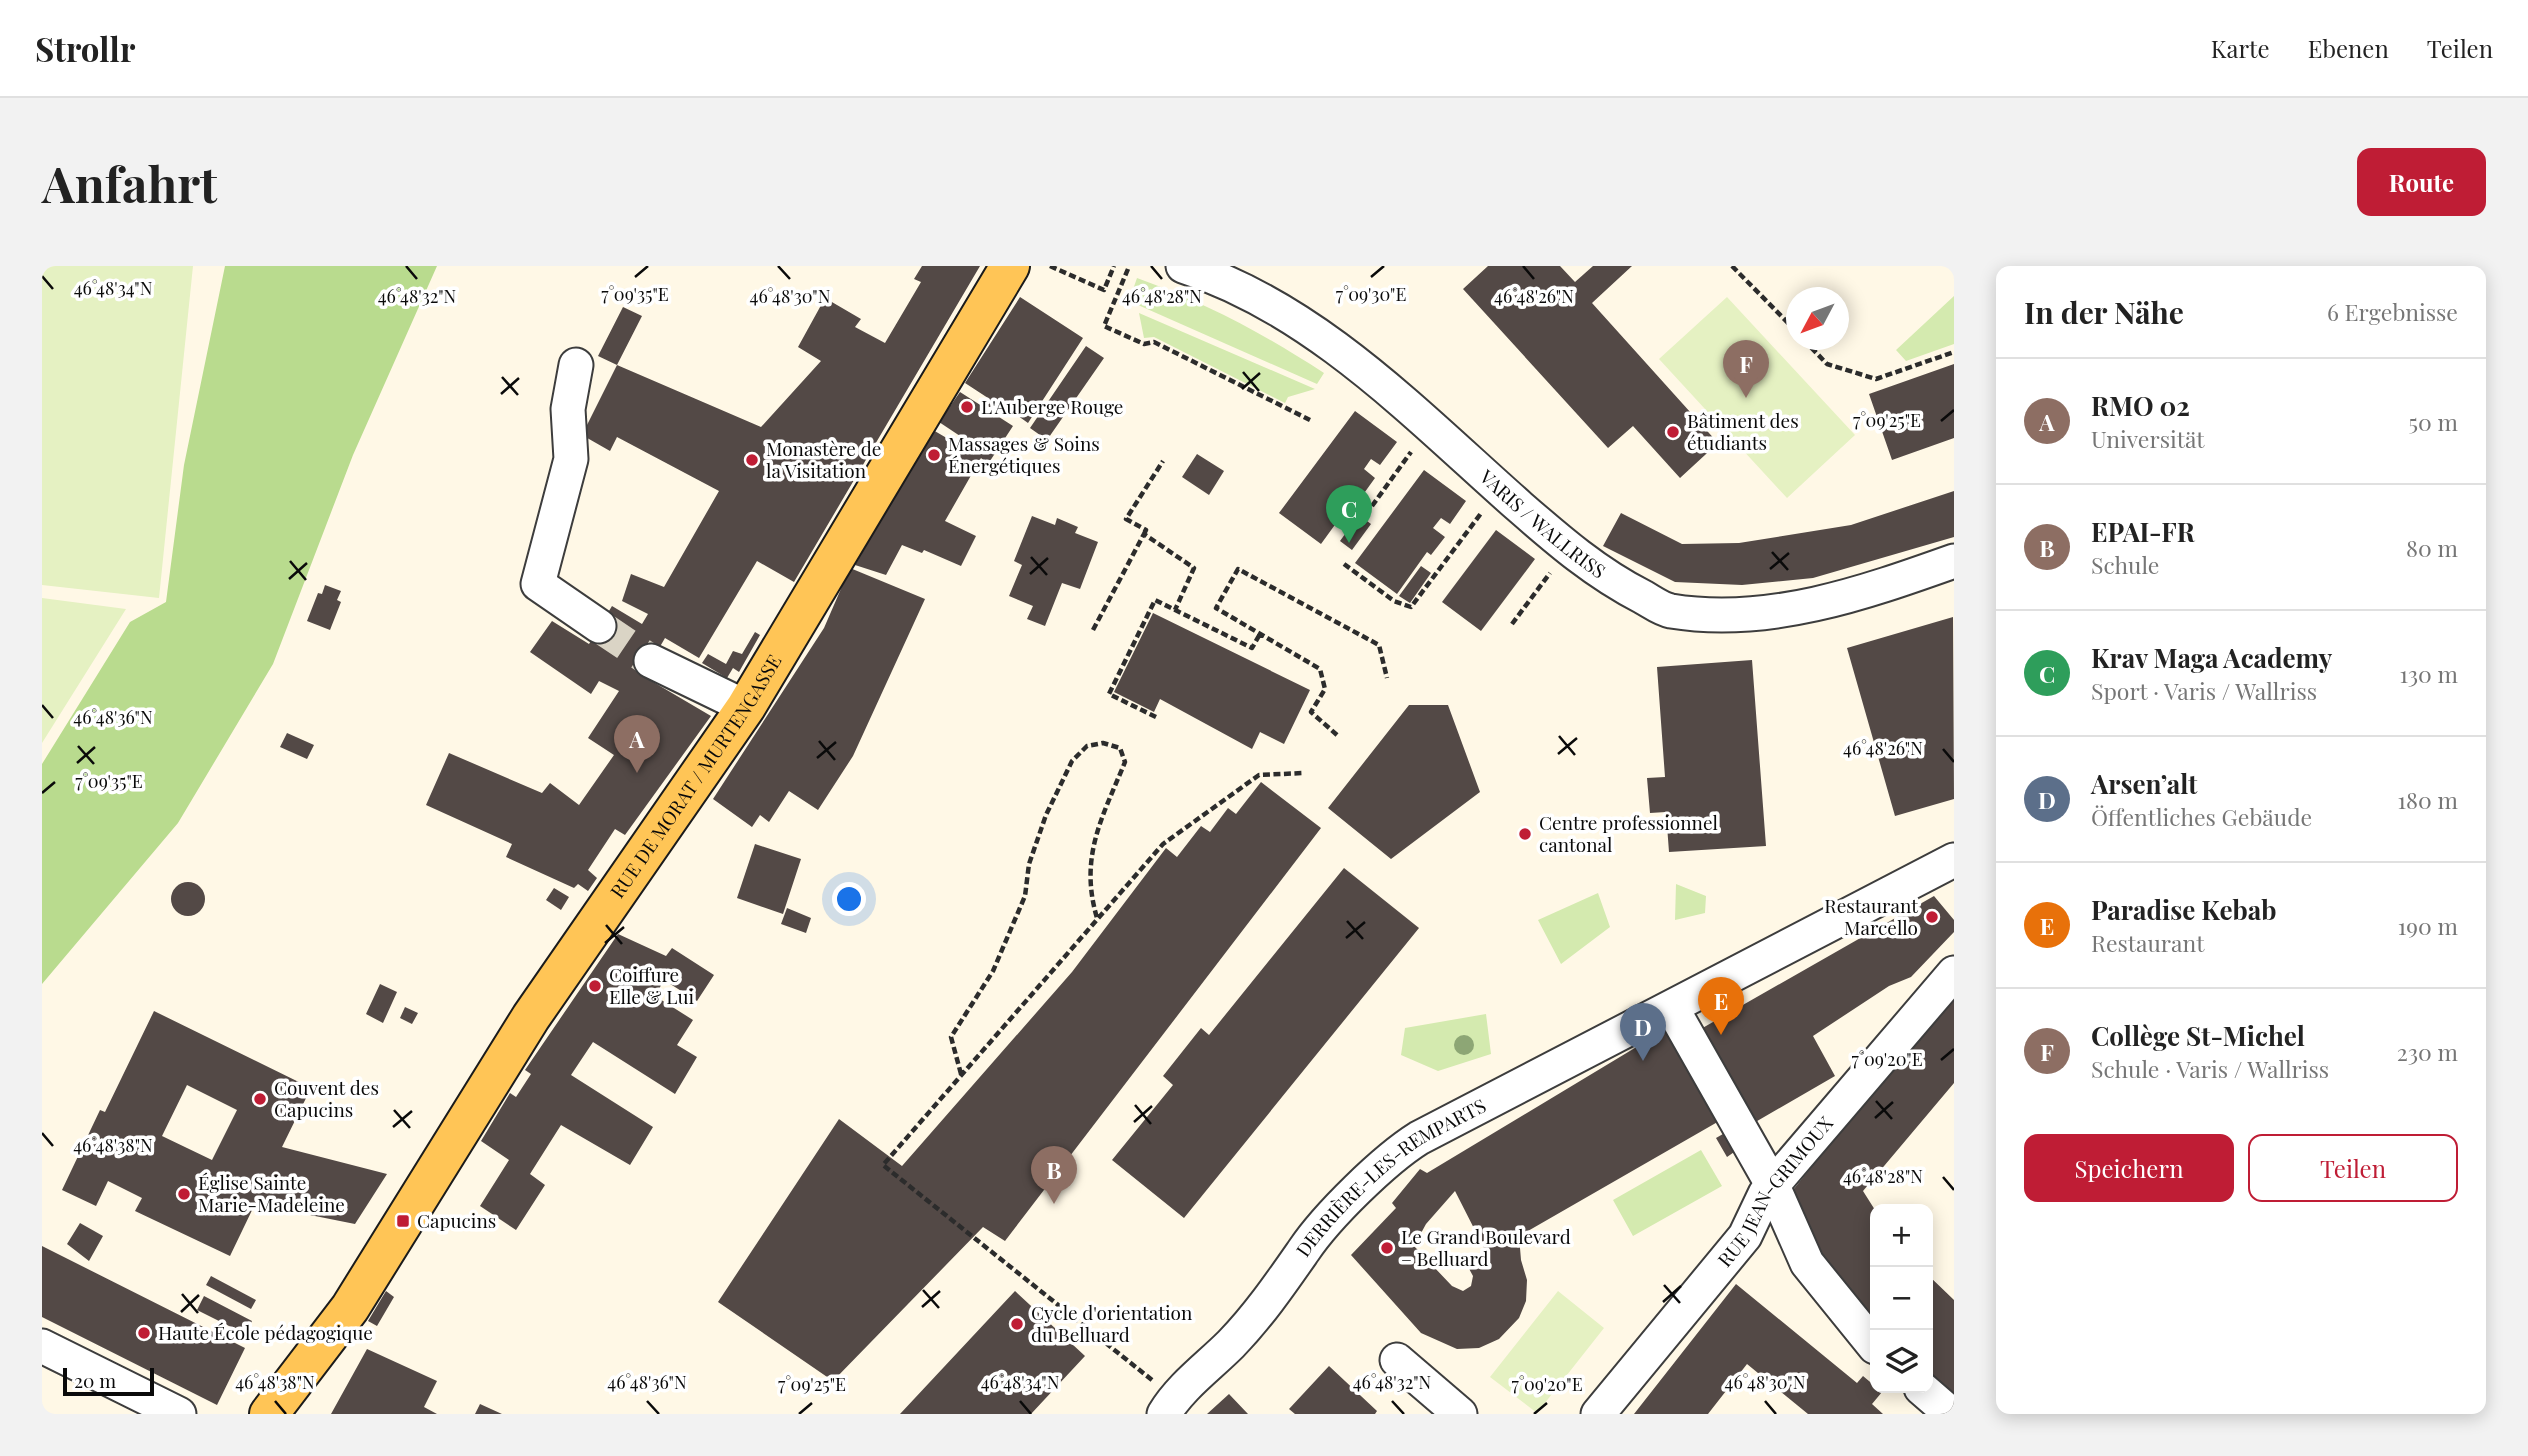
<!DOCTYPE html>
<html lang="de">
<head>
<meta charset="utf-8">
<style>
  body { margin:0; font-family:"Playfair Display",serif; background:#f2f2f2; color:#222 }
  .controls { position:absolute; right:21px; bottom:21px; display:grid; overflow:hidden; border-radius:14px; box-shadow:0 4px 18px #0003 }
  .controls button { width:63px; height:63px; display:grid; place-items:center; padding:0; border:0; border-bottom:2px solid #e0e0e0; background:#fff; color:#222; font:35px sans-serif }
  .compass { position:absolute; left:1744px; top:21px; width:63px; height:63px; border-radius:50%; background:#fff; box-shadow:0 4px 18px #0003; rotate:229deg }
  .scale { position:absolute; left:21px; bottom:18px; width:91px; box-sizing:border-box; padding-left:7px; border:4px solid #0a0a0a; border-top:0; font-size:19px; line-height:24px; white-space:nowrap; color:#0a0a0a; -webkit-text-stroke:5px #fff; paint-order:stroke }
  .you { position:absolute; left:808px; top:634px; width:24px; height:24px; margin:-18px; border:5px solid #fff; border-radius:50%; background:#1a73e8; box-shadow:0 0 0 10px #1a73e833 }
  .badge { display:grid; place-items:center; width:46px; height:46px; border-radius:50%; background:#bf1d35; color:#fff; font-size:23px; font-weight:700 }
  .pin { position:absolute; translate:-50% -58px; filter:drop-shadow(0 2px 4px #0008) }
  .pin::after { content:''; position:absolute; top:37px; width:24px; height:21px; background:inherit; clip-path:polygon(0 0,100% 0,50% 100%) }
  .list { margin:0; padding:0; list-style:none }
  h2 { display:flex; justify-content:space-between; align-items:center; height:91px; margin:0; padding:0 28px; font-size:30px }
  h2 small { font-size:23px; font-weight:400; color:#767676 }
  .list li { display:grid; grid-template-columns:46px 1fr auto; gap:21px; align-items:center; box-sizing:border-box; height:126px; padding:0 28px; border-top:2px solid #e0e0e0 }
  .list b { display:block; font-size:26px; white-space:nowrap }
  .list p { margin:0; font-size:23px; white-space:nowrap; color:#767676 }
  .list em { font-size:23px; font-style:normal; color:#767676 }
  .actions { display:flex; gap:14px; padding:21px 28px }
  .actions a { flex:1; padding:16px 0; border:2px solid #bf1d35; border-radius:14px; text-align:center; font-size:24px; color:#bf1d35 }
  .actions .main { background:#bf1d35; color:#fff }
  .icon { flex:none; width:38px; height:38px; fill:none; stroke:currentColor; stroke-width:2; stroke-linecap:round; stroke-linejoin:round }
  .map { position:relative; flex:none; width:1912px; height:1148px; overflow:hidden; border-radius:14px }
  header { display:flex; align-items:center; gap:42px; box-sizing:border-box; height:98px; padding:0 35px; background:#fff; border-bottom:2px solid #e0e0e0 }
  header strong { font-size:33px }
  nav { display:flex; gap:38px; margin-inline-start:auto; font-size:24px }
  .intro { display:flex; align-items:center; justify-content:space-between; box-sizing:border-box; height:168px; padding:0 42px }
  h1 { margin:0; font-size:49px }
  .button { padding:18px 32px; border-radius:14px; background:#bf1d35; color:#fff; font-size:24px; font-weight:700 }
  main { display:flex; gap:42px; padding:0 42px }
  aside { flex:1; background:#fff; border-radius:14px; box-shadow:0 4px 18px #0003 }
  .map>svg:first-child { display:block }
</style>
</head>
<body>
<header>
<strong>Strollr</strong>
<nav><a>Karte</a><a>Ebenen</a><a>Teilen</a></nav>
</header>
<div class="intro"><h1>Anfahrt</h1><a class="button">Route</a></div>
<main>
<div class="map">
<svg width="1912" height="1148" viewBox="0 0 1912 1148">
  <rect width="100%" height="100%" fill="#fff8e6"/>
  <path fill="#d4eaaf" d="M1095,12c71,26 124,54 187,95l-7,11 -188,-83z
    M1912,30v48l-48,17 -10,-11z
    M1097,47l176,76 -27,8 -3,6 -131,-66 -10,1z
    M1634,618l30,12 -1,17 -30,7z
    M1556,627l12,34 -49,37 -23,-44z
    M1444,748l5,40 -53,17 -37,-16 4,-27z
    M1659,884l21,36 -89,50 -20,-36z"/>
  <path fill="#b9db8e" d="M183,0h212l-84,189 -80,209 -95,159 -136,161v-220l88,-142 36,-20 18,-137z"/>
  <path fill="#e5f1c2" d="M0,0h151l-34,332 -117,-13z
    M1685,31l128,138 -68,63 -128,-139z
    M0,332l84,11 -84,134z
    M1516,1025l46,37 -67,85 -47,-36z"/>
  <path fill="#534946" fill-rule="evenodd" d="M880,0h58l-186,316 -37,-21 -58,97 -34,-20 -22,38 68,40 -86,119 -10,-6 -27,41 9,8 -9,13 -10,-7 -4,4 -68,-31 6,-13 -86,-39 23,-52 93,40 8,-10 29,22 35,-50 -26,-17 31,-47 -20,-10 -8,13 -61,-42 22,-31 37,23 23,-38 30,18 6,-10 -26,-13 9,-27 33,13 55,-96 -102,-54 -7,14 -28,-16 35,-70 144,62 60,-66 -23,-14 27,-49 36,21 -6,8 30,16 36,-61 -7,-3z
    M1446,0h72l15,16 18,-16h39l-40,37 126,140 -38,35 -47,-52 -25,22 -145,-159z
    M978,31l63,41 -55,85 -20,-14 -4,7 -18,-11 2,-7 -23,-15z
    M581,41l19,9 -25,49 -19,-9z
    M1044,80l18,12 -57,82 -17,-12z
    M1912,98v74l-62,22 -23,-66z
    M918,126l53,34 -25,38 -7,-6 -36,63 31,15 -15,30 -37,-16 -2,3 -20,-8 -16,30 -31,-10 78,-135 29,17 4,-7 -27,-18z
    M1313,145l42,31 -17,23 -9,-6 -7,10 11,9 -13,18 -4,-3 -37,51 -42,-31z
    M1155,188l27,17 -15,24 -27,-18z
    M1382,204l42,31 -16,23 -9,-6 -8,10 12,9 -14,18 -4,-3 -30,42 -42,-31z
    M1912,225v46l-141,41 -71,7 -67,-3 -72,-36 18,-33 61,31 57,-1 112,-18z
    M1317,249l12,9 -19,26 -12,-9z
    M990,250l23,9 2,-7 21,9 -3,6 23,9 -18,47 -18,-6 -17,43 -18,-7 6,-13 -24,-10 13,-31 -8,-4z
    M1454,264l39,29 -54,72 -39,-29z
    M1379,300l10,7 -21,30 -11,-7z
    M808,302l75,31 -72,157 -35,54 -29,-19 -20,31 -9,-7 -8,12 -39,-28 111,-171z
    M283,319l16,6 -4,9 4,2 -11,28 -23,-9 11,-28 4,1z
    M1111,347l157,77 -26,54 -24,-12 -8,17 -92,-50 -6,13 -40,-20z
    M1911,351l1,182 -59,17 -48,-168z
    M713,366l5,3 -21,37 -6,-4 -6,10 -25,-15 6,-9 18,10 7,-13 9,3z
    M1710,394l14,186 -97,6 -3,-40 -16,1 -3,-35 18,-1 -8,-110z
    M1367,439h39l32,87 -89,67 -63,-51z
    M245,467l27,12 -7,14 -27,-12z
    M1219,516l60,46 -316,413 -22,-14 -150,154 -115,-79 121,-183 63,47 170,-194 94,-124 11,9 24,-31 9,6 18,-24 8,6z
    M713,578l46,15 -18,55 -46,-16z
    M1302,602l75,60 -235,290 -72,-58 61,-75 -10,-9 38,-48 8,7z
    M129 633a17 17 0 1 1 34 0a17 17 0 1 1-34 0Z
    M512,622l15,9 -8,13 -15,-10z
    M1892,630l20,24v12l-43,45 -22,9 -76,50 22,40 -83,48 -53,-94z
    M745,642l24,10 -5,15 -25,-9z
    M576,668l48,22 6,-8 42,27 -17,26 -33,-21 -9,16 38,24 -16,25 20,12 -22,37 -82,-52 -22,33 82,52 -23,38 -69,-40 -31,49 15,11 -29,45 -36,-24 29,-46 -28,-19 29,-48 6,4 15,-23 -6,-4z
    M338,718l17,8 -14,31 -17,-9z
    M1912,723v94l-91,108 12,19v115l-57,-73 -25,-62z
    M363,741l13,6 -6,11 -12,-6z
    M112,745l157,77 -29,59 105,27 -32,50 -100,-20 -25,52 -95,-45 7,-13 -34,-17 -12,25 -34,-16 38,-80 5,2zM145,819l50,25 -25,50 -50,-24z
    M1626,762l53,92 -202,116 2,24 6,20 -1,21 -7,17 -20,21 -20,9 -22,1 -36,-16 -70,-78 45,-47 -4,-5 28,-34 7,4zM1413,925l30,59 -18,15 6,11 -2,10 -8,5 -11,-5 -38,-40 12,-22z
    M1688,864l10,18 -13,9 -11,-19z
    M38,957l23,13 -14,25 -22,-17z
    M0,980l203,102 -28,57 -175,-88z
    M1886,1009l26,25v99l-26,-24z
    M169,1010l45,24 -5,9 -45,-24z
    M1694,1018l121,99 6,-7 19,16 -10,12 11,10h-75l-61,-50 -39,50h-74z
    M344,1025l8,6 -17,29 -9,-5z
    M973,1025l70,65 -54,58h-131z
    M162,1030l48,25 -7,13 -48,-24z
    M325,1083l70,32 -13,26 13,7h-106z
    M1287,1100l48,45 -2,3h-80l-6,-5z
    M1187,1128l19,20h-41z
    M438,1138l22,10h-27z"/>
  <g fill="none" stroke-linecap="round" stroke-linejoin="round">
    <path stroke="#dad4c5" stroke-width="33" stroke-dasharray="33 17" stroke-linecap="butt" d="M557,360l52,35"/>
    <g stroke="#3d3d3d" stroke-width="37">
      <g id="minor">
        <path id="s1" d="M1141,0c132,42 235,151 337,241 39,34 76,66 123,90 9,5 18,12 28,14 97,16 193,-18 283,-50"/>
        <path d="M534,99l-8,44 3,50 -33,125 61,42"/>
        <path d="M609,395l95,46"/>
        <path d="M1630,742l101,178 34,77 68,84"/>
        <path d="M0,1080l137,68"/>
        <path d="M1355,1094l63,54"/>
        <path d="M1879,1122l30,26"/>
        <path id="s2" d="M1122,1148c17,-28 44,-47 67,-70 28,-29 50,-61 73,-94 23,-34 80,-90 115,-112l535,-278"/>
        <path id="s3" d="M1556,1148l147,-178 20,-42 189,-221"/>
      </g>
    </g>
    <g stroke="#1b1b1b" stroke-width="42">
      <g id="major">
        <path id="s4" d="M227,1148l81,-106 181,-291 215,-310 264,-441"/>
      </g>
    </g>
    <path stroke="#2c2c2c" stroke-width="4.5" stroke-dasharray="7 3.5" stroke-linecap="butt" d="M1008,0l54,24 10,-24
      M1690,0l65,66
      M1086,3l-24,57 40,18 10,-2 156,78
      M1762,74l23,24 49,15 78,-27
      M1330,240l39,-54
      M1102,268l2,-4 -20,-11 37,-58
      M1302,298l50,37 17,6 71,-95
      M1470,358l38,-51
      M1051,364l51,-96 50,34 -19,42
      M1114,451l-47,-23 46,-94 97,48 8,-14
      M1295,469l-26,-23 14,-23 -5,-20 -104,-61 22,-39 141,76 8,33
      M919,808l-10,-37 42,-66 32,-75 4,-32 17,-49 26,-54 15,-15 16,-3 17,5 5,14c-23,56 -46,95 -28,156
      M1110,1114l-269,-215 280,-321 96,-69 45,-2"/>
    <use href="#minor" stroke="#fff" stroke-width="33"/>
    <use href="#major" stroke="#ffc556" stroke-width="38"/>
  </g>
  <circle fill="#8da675" cx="1422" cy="779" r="10"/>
  <path fill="none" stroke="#0a0a0a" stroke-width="2.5" d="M364,0l11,13M736,0l12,13M1109,0l11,13M1481,0l11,13M0,10l11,13M593,11l13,-11M1329,11l13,-11M1201,106l16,19M460,111l16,18M1200,123l18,-16M459,128l18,-16M1899,155l13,-11M1730,286l16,18M989,291l16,18M248,295l16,19M1728,303l19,-16M988,308l18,-16M247,313l18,-16M0,439l11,13M1517,470l16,19M777,475l16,19M36,480l16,18M1901,483l11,13M1516,488l19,-16M775,492l19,-16M35,497l18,-16M0,527l13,-11M1305,655l16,18M564,659l16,19M1304,672l19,-16M563,677l19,-16M1899,794l13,-11M1834,835l16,18M1093,839l16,19M352,844l16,18M1833,852l18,-16M1092,856l18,-16M351,861l19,-16M0,867l11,13M1901,911l11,13M1622,1019l16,18M881,1024l16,18M140,1028l16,19M1621,1036l18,-16M880,1041l18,-16M139,1046l18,-17M233,1135l11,13M605,1135l12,13M978,1135l11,13M1350,1135l12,13M1723,1135l11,13M757,1148l13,-11M1492,1148l13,-11"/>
  <g fill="#bf1d35" stroke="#fff" stroke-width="2.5">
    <circle cx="925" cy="141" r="7"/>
    <circle cx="1631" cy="166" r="7"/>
    <circle cx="892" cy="189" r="7"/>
    <circle cx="710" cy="194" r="7"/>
    <circle cx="1483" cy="568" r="7"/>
    <circle cx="1890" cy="651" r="7"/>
    <circle cx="553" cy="720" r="7"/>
    <circle cx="218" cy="833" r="7"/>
    <circle cx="142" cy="928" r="7"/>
    <rect x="354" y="948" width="14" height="14" rx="3.5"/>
    <circle cx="1345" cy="982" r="7"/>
    <circle cx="975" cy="1058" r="7"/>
    <circle cx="102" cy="1067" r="7"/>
  </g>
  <g text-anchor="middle" stroke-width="7" stroke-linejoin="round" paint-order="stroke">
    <g font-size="19" fill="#0a0a0a" stroke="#fff" text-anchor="start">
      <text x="939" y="148">L'Auberge Rouge</text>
      <text x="1645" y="162">Bâtiment des<tspan x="1645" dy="22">étudiants</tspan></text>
      <text x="906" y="185">Massages &amp; Soins<tspan x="906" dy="22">Énergétiques</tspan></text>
      <text x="724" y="190">Monastère de<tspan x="724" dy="22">la Visitation</tspan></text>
      <text x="1497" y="564">Centre professionnel<tspan x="1497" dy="22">cantonal</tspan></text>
      <text x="1876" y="647" text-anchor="end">Restaurant<tspan x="1876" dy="22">Marcello</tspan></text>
      <text x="567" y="716">Coiffure<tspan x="567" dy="22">Elle &amp; Lui</tspan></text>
      <text x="232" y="829">Couvent des<tspan x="232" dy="22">Capucins</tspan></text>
      <text x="156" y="924">Église Sainte<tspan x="156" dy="22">Marie-Madeleine</tspan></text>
      <text x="375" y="962">Capucins</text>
      <text x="1359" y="978">Le Grand Boulevard<tspan x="1359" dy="22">– Belluard</tspan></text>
      <text x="989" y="1054">Cycle d'orientation<tspan x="989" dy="22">du Belluard</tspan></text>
      <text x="116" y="1074">Haute École pédagogique</text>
    </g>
    <g font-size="19" fill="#0a0a0a" stroke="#fff">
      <text dy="7" stroke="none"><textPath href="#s1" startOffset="446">VARIS / WALLRISS</textPath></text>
      <text dy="7" stroke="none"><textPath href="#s4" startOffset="768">RUE DE MORAT / MURTENGASSE</textPath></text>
      <text dy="7" stroke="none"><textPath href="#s2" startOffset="331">DERRIÈRE-LES-REMPARTS</textPath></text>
      <text dy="7" stroke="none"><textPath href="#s3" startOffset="285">RUE JEAN-GRIMOUX</textPath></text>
    </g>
  </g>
  <g font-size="18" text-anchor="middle" fill="#0a0a0a" stroke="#fff" stroke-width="7" stroke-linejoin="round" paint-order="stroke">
    <text x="71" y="29">46°48'34"N</text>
    <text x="593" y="35">7°09'35"E</text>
    <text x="1329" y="35">7°09'30"E</text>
    <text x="375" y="37">46°48'32"N</text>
    <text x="748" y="37">46°48'30"N</text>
    <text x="1120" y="37">46°48'28"N</text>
    <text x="1492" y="37">46°48'26"N</text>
    <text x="1845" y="161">7°09'25"E</text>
    <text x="71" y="458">46°48'36"N</text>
    <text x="1841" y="489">46°48'26"N</text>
    <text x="67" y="522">7°09'35"E</text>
    <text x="1845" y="800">7°09'20"E</text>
    <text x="71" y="886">46°48'38"N</text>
    <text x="1841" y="917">46°48'28"N</text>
    <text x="233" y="1123">46°48'38"N</text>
    <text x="605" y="1123">46°48'36"N</text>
    <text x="978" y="1123">46°48'34"N</text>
    <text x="1350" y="1123">46°48'32"N</text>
    <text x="1723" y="1123">46°48'30"N</text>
    <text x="770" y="1125">7°09'25"E</text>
    <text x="1505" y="1125">7°09'20"E</text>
  </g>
</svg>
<div class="controls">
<button>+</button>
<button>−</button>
<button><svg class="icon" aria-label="layers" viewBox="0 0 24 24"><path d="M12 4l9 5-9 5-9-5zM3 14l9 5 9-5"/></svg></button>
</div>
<svg class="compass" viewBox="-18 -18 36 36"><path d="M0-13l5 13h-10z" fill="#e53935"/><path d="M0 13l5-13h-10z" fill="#767676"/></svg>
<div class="scale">20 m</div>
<div class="you"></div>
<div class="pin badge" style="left:595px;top:507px;background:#8d6e63">A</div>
<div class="pin badge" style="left:1012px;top:938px;background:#8d6e63">B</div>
<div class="pin badge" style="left:1307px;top:277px;background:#2e9e5b">C</div>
<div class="pin badge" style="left:1601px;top:795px;background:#5c6f8a">D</div>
<div class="pin badge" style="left:1679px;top:769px;background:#e8710a">E</div>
<div class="pin badge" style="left:1704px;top:132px;background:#8d6e63">F</div>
</div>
<aside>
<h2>In der Nähe<small>6 Ergebnisse</small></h2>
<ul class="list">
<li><span class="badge" style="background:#8d6e63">A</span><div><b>RMO 02</b><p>Universität</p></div><em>50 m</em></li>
<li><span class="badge" style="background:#8d6e63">B</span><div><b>EPAI-FR</b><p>Schule</p></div><em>80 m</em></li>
<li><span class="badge" style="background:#2e9e5b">C</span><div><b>Krav Maga Academy</b><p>Sport · Varis / Wallriss</p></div><em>130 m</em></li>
<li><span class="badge" style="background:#5c6f8a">D</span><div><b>Arsen’alt</b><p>Öffentliches Gebäude</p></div><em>180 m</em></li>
<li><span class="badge" style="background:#e8710a">E</span><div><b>Paradise Kebab</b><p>Restaurant</p></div><em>190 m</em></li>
<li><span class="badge" style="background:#8d6e63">F</span><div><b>Collège St-Michel</b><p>Schule · Varis / Wallriss</p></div><em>230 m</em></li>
</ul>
<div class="actions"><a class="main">Speichern</a><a>Teilen</a></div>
</aside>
</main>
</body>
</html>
